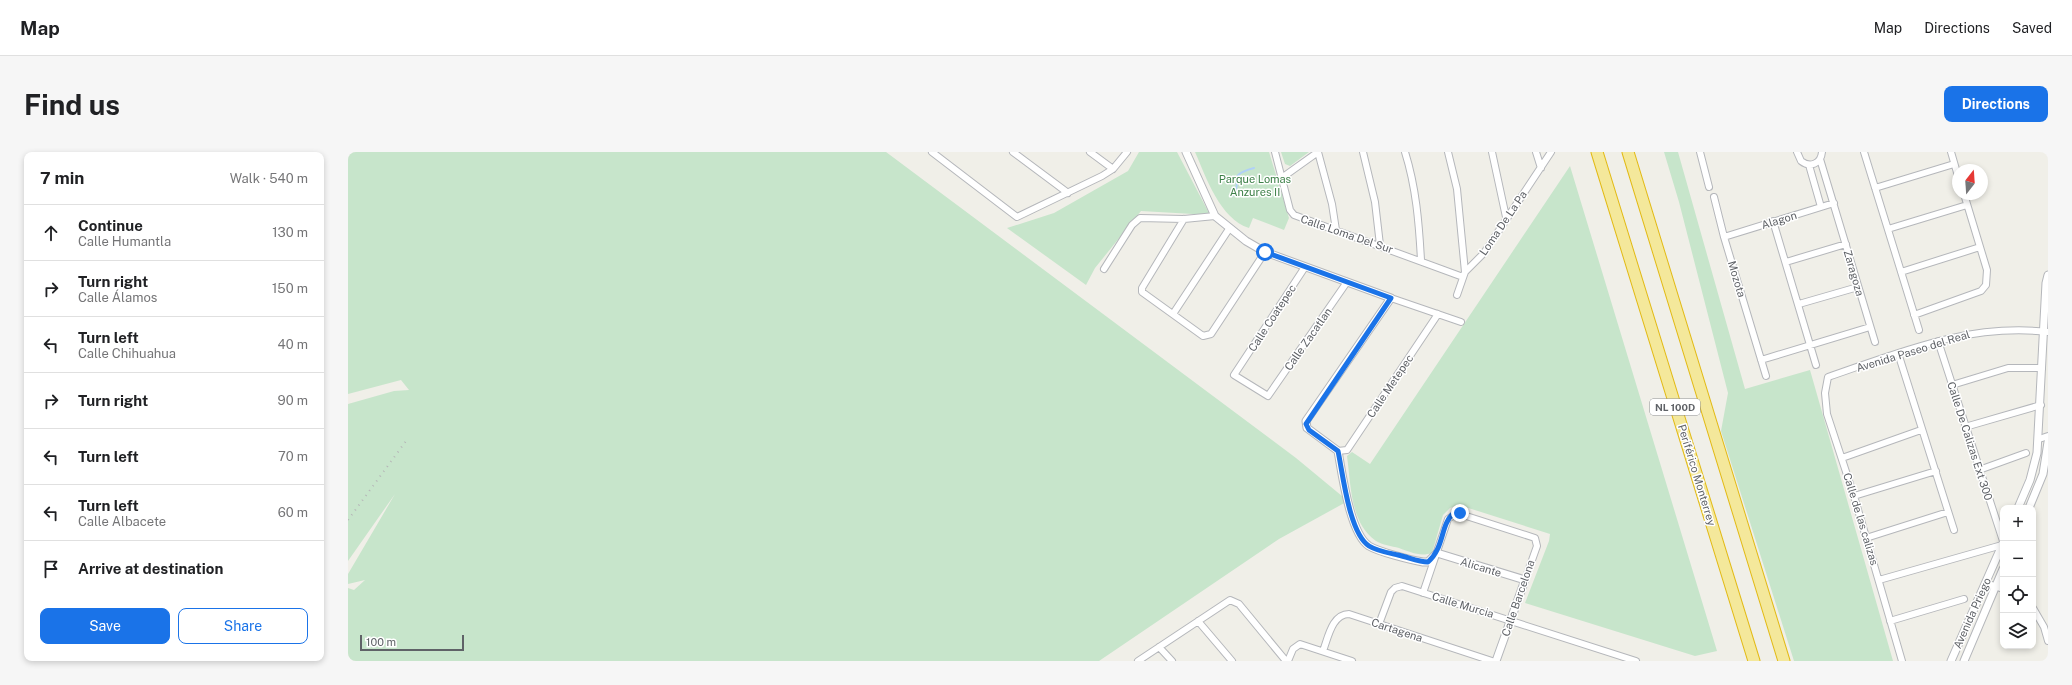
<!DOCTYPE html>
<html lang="en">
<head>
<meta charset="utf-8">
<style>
  body { margin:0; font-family:"Public Sans",sans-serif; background:#f6f6f6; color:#202124 }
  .controls { position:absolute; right:12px; bottom:12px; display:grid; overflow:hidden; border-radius:8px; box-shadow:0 2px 6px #0003 }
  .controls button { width:36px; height:36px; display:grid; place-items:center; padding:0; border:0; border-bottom:1px solid #e0e0e0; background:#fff; color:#202124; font:20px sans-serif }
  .compass { position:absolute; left:1604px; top:12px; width:36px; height:36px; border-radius:50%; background:#fff; box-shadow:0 2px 6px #0003; rotate:17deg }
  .scale { position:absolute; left:12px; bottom:10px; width:104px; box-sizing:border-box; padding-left:4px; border:2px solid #5f6267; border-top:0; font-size:11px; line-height:14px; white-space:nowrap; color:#5f6267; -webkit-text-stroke:3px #fff; paint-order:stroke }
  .stop { position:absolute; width:12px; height:12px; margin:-9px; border:3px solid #1a73e8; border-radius:50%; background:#fff }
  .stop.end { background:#1a73e8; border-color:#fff; box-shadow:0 1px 4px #0008 }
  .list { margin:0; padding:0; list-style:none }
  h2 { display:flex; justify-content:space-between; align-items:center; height:52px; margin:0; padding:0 16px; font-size:17px }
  h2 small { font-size:13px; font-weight:400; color:#757577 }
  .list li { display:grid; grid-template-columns:26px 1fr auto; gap:12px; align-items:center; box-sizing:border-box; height:56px; padding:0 16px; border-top:1px solid #e0e0e0 }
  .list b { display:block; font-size:15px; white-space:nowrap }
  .list p { margin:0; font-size:13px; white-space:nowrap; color:#757577 }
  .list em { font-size:13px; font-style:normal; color:#757577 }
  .actions { display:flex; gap:8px; padding:12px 16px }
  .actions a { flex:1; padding:9px 0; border:1px solid #1a73e8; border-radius:8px; text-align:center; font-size:14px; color:#1a73e8 }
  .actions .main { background:#1a73e8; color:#fff }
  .icon { flex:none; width:22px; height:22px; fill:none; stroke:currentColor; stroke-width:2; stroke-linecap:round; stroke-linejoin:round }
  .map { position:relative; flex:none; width:1700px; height:509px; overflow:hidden; border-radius:8px }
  header { display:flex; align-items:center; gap:24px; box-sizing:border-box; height:56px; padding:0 20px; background:#fff; border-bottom:1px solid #e0e0e0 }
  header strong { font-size:19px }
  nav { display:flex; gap:22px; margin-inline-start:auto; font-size:14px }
  .intro { display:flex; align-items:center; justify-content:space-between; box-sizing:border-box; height:96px; padding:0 24px }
  h1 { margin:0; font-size:28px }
  .button { padding:10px 18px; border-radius:8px; background:#1a73e8; color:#fff; font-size:14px; font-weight:700 }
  main { display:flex; gap:24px; padding:0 24px }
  aside { flex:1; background:#fff; border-radius:8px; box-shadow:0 2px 6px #0003 }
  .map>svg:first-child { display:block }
</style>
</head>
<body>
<header>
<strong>Map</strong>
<nav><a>Map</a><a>Directions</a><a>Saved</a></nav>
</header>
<div class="intro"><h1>Find us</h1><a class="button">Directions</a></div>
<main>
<aside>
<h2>7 min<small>Walk · 540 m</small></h2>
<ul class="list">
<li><svg class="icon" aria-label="ahead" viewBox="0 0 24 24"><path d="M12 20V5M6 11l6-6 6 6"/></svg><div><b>Continue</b><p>Calle Humantla</p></div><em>130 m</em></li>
<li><svg class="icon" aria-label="right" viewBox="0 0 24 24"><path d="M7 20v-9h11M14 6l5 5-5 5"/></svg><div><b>Turn right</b><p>Calle Álamos</p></div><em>150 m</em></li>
<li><svg class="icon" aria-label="left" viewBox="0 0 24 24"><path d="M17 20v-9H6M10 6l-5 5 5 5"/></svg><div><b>Turn left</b><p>Calle Chihuahua</p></div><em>40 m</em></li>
<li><svg class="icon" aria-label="right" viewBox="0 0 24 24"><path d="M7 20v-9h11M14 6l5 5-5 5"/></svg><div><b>Turn right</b></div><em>90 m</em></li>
<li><svg class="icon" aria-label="left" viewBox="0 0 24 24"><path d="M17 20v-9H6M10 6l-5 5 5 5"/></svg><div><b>Turn left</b></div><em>70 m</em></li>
<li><svg class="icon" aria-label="left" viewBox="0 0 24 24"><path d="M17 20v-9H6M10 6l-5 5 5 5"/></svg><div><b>Turn left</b><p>Calle Albacete</p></div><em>60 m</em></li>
<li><svg class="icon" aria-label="arrive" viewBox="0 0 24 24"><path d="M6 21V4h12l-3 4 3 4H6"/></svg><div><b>Arrive at destination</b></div></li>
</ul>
<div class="actions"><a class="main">Save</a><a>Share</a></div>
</aside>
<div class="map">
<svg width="1700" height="509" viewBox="0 0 1700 509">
  <rect width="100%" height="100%" fill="#f0efe8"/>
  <path fill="#c7e5cb" d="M0,0h538l410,306 52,43 -69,38 -180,122h-751v-73l6,2 11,-10 -17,4v-10l47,-80 -47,67v-157l46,-13 15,-1 -8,-10 -53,14z
    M791,0h38l33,63 -69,-4 -46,57 -9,17 -79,-57 47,-15 74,-42z
    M847,0h74l20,66 -5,12 -31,-12 -4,10c-29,-9 -43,-51 -54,-76z
    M933,0h28l-19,14 -5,-2z
    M1316,0h14l67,237 65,-19 83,291h-99l-73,-230 7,-38 -49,-191z
    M1222,14l147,485 -22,5 -170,-53 24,-62 1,-7 -91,-29 -9,3 -7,7 -11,38c-12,4 -22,-1 -33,-5 -7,-2 -17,-3 -23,-7 -26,-18 -25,-56 -29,-85l5,-4 18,12z"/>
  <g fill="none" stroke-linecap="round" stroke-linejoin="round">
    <path stroke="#b0d0f7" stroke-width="2" d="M884,44c13,-15 -8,-20 22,-28"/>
    <g stroke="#b5b7bb" stroke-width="8">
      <path id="minor" d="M584,0l85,65 85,-41 11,-7 14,-17
        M665,0l55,41
        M742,0l23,17
        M927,0l15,58 4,5 169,62
        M970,0l14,52 4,26
        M1015,0l12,50 5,43
        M1057,0c11,35 14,71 16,108
        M1100,0l9,37 8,83
        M1144,0l14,65
        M1188,0l5,16
        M1352,0l9,35
        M1449,0l4,9c9,7 20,3 21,-9
        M1516,0l55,178
        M1603,0l7,24
        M1472,7l55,183
        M1461,13l12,42
        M935,25l35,-25
        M1527,36l79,-24
        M1366,45l10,40 42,139
        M836,67l-42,69v4l61,44 8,-2 54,-82
        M1425,69l43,144
        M1540,77l79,-24
        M1376,85l110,-34
        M1438,110l60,-18
        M957,115l-71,108 34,21 79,-114
        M756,117l28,-44 8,-7 44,1 31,-3
        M1553,120l79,-25
        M1109,143l8,-23 19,-19 67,-101
        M1043,146l70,24
        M1451,152l59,-17
        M825,162l56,-85
        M1566,163l67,-24 5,-6 1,-15 -23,-76
        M1590,189l65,200
        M1550,201l56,177
        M1413,208l109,-33
        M1604,233l56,-17h34
        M1617,275l76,-22
        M1691,287l9,-3
        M990,299l9,-1 91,-136
        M1494,306l79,-28
        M1631,318l47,-17
        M1506,344l82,-25
        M1518,386l82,-26
        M1531,428l123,-35
        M1638,431l17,6
        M1075,441l25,-74 9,-6 78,25 2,8 -12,34
        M1685,456l11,19 4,14
        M850,469l34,40
        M1542,469l74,-22
        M1031,472l12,-32 4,-4 7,-2 234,75
        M811,495l13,14
        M975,499c5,-13 9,-37 26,-37l143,47
        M790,509l92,-61 9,4 47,57
        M940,509l5,-12 7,-5 52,17
        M1554,509l-48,-165 -27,-82 -2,-21 3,-16c73,-25 141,-54 220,-45"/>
    </g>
    <g stroke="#b5b7bb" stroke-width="9">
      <path id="tertiary" d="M838,0l29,64 31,25 19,11 126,46 -85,123 1,7 31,23c4,22 12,83 31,95 10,6 42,14 54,16h5l9,-9 88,27 -29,81
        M1670,356l12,-28 7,-27 9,-170 2,-8
        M1681,356l14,-34 5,-32
        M1603,509l52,-118
        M1616,509l39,-92"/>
    </g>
    <g stroke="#e2ba16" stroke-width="13">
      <path id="motorway" d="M1249,0l157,509
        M1280,0l156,509"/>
    </g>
    <use href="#minor" stroke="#fff" stroke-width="6"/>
    <use href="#tertiary" stroke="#fff" stroke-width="7"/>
    <use href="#motorway" stroke="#f4e89b" stroke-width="11"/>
    <path stroke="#b5b6b7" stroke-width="2" stroke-dasharray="1 5" stroke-linecap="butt" d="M0,368l58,-79"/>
  </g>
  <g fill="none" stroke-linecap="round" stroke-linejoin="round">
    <path stroke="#1a73e8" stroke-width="5" d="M917,100l126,46 -85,126 3,6 29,21c5,23 11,82 31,95 8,5 20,7 29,9 10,2 20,7 30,7 17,-15 12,-38 26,-49h6"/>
  </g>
  <g text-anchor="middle" stroke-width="3" stroke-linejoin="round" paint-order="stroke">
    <rect fill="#fff" stroke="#8f9195" stroke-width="1" x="1302" y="247" width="50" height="16" rx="3"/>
    <g font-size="10" font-weight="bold" fill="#5f6267">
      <text x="1327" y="259">NL 100D</text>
    </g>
    <g font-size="11" fill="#3d8048" stroke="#fff">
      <text x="907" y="31">Parque Lomas<tspan x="907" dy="13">Anzures II</tspan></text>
    </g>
    <g font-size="11" fill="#5f6267" stroke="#fff">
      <text transform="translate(1431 68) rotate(-17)" y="4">Alagon</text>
      <text transform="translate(1155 71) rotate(-56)" y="4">Loma De La Pa</text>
      <text transform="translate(999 82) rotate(19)" y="4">Calle Loma Del Sur</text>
      <text transform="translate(1506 121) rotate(74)" y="4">Zaragoza</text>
      <text transform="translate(1389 127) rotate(73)" y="4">Mozota</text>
      <text transform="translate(924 166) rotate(-57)" y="4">Calle Coatepec</text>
      <text transform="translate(960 187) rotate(-55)" y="4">Calle Zacatlan</text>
      <text transform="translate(1565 199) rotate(-17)" y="4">Avenida Paseo del Real</text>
      <text transform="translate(1042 234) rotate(-56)" y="4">Calle Metepec</text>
      <text transform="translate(1622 289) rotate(72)" y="4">Calle De Calizas Ext 300</text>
      <text transform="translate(1349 323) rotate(73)" y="4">Periférico Monterrey</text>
      <text transform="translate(1513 367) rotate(73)" y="4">Calle de las calizas</text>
      <text transform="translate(1133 415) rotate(17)" y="4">Alicante</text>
      <text transform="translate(1170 446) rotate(-71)" y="4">Calle Barcelona</text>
      <text transform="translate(1115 453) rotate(17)" y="4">Calle Murcia</text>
      <text transform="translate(1624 461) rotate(-66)" y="4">Avenida Priego</text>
      <text transform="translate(1049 478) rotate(18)" y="4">Cartagena</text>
    </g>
  </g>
</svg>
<div class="controls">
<button>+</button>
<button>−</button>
<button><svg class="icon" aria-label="locate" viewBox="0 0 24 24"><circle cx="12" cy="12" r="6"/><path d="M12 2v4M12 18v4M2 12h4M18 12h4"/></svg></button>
<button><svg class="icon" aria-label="layers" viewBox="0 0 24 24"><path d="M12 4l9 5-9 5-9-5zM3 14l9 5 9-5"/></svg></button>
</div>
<svg class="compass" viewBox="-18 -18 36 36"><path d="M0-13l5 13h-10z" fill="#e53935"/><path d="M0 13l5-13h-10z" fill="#757577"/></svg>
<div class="scale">100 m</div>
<div class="stop" style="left:917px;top:100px"></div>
<div class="stop end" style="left:1112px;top:361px"></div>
</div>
</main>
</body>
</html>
